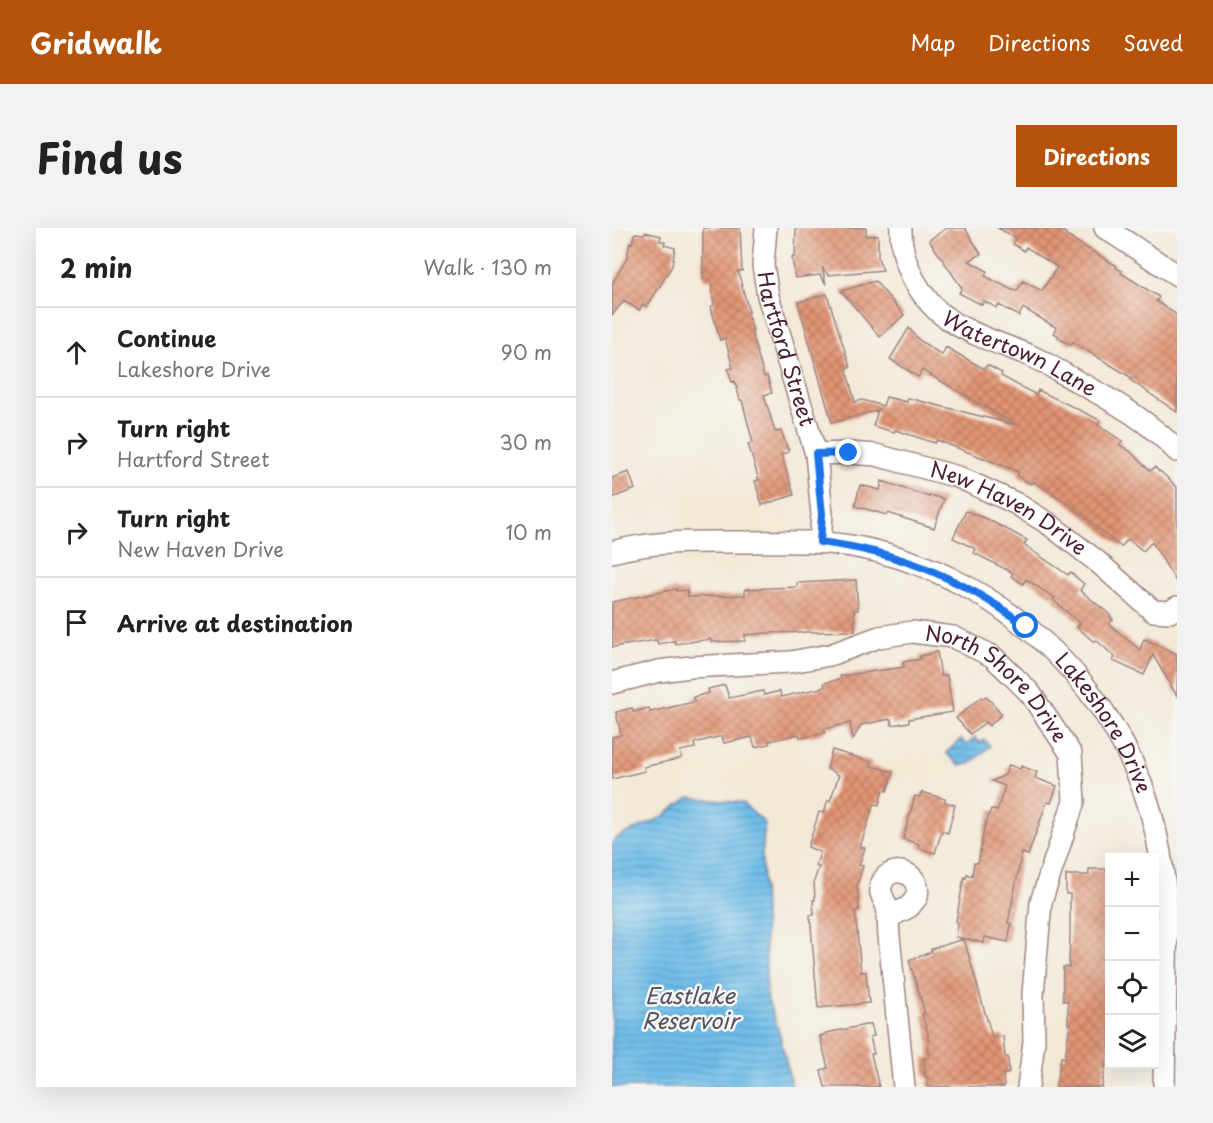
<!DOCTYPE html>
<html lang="en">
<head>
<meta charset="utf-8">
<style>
  body { margin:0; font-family:"Playpen Sans",sans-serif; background:#f2f2f2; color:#222 }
  .controls { position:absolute; right:18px; bottom:18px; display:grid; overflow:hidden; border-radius:0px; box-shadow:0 6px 24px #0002 }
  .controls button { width:54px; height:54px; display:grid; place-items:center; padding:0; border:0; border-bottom:2px solid #e0e0e0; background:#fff; color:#222; font:30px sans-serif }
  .stop { position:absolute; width:18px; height:18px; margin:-14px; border:4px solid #1a73e8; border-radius:50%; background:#fff }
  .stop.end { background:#1a73e8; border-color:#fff; box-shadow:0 2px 6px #0008 }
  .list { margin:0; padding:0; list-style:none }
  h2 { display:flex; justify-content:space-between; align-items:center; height:78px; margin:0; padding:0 24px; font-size:26px }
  h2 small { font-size:20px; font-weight:400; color:#767676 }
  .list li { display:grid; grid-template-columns:39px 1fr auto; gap:18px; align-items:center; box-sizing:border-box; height:90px; padding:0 24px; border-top:2px solid #e0e0e0 }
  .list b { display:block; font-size:22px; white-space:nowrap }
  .list p { margin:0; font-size:20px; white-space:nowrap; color:#767676 }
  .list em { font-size:20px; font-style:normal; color:#767676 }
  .icon { flex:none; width:33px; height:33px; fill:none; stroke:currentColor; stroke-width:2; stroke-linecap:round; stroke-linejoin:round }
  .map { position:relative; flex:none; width:565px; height:859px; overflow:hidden; border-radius:0px }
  header { display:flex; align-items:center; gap:36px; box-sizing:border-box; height:84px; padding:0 30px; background:#b45309; color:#fff }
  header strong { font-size:28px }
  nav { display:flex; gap:33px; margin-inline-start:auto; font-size:21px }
  .intro { display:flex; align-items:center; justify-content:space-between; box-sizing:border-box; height:144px; padding:0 36px }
  h1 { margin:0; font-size:42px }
  .button { padding:15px 27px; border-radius:0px; background:#b45309; color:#fff; font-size:21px; font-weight:700 }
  main { display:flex; gap:36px; padding:0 36px }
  aside { flex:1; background:#fff; border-radius:0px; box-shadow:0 6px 24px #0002 }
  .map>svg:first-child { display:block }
</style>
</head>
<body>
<header>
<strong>Gridwalk</strong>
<nav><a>Map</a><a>Directions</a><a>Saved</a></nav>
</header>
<div class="intro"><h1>Find us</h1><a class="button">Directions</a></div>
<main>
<aside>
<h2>2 min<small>Walk · 130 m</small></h2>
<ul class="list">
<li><svg class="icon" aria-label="ahead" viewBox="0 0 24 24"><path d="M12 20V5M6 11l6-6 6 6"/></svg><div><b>Continue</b><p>Lakeshore Drive</p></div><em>90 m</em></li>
<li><svg class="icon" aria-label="right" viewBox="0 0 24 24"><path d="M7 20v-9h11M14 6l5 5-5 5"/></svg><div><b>Turn right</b><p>Hartford Street</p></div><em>30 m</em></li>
<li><svg class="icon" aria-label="right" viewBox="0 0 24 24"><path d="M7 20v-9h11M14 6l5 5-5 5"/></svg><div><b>Turn right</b><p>New Haven Drive</p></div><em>10 m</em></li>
<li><svg class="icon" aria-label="arrive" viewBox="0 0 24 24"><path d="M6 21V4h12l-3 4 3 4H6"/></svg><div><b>Arrive at destination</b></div></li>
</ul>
</aside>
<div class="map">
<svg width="565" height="859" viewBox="0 0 565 859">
  <defs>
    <pattern id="water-rules" width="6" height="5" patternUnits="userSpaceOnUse" patternTransform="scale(1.5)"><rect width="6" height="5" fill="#6fbeea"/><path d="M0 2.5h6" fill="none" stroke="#5d9abe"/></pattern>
    <pattern id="building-cross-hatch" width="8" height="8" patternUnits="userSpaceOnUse" patternTransform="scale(1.5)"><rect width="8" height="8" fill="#e29574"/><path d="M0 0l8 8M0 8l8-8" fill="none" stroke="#b9795f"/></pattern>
  </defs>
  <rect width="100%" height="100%" fill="#f6f6f2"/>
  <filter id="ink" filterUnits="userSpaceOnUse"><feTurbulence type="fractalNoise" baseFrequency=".0167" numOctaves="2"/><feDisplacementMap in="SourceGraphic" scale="12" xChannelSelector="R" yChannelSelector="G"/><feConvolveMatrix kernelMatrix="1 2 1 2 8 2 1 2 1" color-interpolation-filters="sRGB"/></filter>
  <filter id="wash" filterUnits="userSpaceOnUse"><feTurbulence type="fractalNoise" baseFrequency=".008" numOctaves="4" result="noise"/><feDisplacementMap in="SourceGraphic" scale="24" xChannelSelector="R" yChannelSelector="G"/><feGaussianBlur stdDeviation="1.35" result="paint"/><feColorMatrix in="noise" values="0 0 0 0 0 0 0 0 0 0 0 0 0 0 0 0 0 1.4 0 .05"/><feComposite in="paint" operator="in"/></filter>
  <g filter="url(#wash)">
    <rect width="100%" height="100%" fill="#f3e9d7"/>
    <path fill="url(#water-rules)" stroke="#5c6e8a" stroke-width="1.5" d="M363,509l5,6 4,-3 6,6 -20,18 -11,1 -13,-12 15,-14 5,6z
      M77,569l53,6 23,20 -3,33 5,142 12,34 13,55h-180v-245l8,-6 41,-18z"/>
    <g id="blocks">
      <path fill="url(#building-cross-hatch)" d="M91,0h37l2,43h-4l11,41 -2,1 6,18h-2l13,46 3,-1 5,17 -8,2 11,37 6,-1 8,21 -8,2 13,41 -32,10 -7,-24 4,-1 -11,-36 5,-1 -11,-43h-2l-5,-19 -3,1 -4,-13 5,-1 -8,-30 -5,2 -9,-33 3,-2 -3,-26h-8z
        M184,0h70v8l12,-1v23l5,12 -55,5 -6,-8 4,17 -6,-9 -25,3 -3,-21h3z
        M335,0h18l16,26 -12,7 18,10 -2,5 27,14 5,1 6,-10 19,10 15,-24 -31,-20 -2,4 -11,-7 3,-6 -18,-10h59l9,5 -1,2 52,31 -1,2 6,3 -1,2 38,24 -3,4 21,14v97l-47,-32 2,-2 -59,-36 -2,3 -13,-7 1,-2 -5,-3 3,-5 -34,-20 -4,8 -20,-11 -2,3 -13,-7 -2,4 -23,-12 3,-5 -33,-48z
        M33,4l16,4 -1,5 5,1 -1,3 11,3 -3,18 -25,41 -4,-3 -4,6 -15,-9 -12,14v-31l15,-26 3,-16 2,1 2,-8 1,-2 9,1z
        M263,53l29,34 -24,22 -39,-46z
        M215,66l23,73 -4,2 9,33 7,-2 21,6 3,-9 21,5 1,-4 108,27 -94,-55 -4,7 -28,-18 19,-31 10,12 23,15 4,-8 38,22 3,-4 15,8 -1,3 35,19 2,-5 62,30 -2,5 24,16 -2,4 10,6 20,20 5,-4 4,5 1,-1 17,16v96l-25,-41 -9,9 -15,-12 -7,8 -56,-46 -32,-20 -2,3 -14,-8 2,-4 -82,-32 -2,3 -40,-13 -1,2 -21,-6 5,-16 -46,13 -34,-121z
        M17,244l6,17 -23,9v-20z
        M270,253l47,16v-2l15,4 -10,29 -46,-15 -1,2 -32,-9 5,-21 20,5z
        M354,283l21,8 40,21 -3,5 44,30 2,-3 14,12 -4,6 29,24 4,6 -4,4 31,26 4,-11 33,15v42l-24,-41 -9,20 -31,-14 2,-4 -19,-17 -2,2 -17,-15 3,-4 -27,-23 2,-2 -29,-19 -3,5 -12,-8 2,-3 -39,-20 2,-4 -23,-11z
        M244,352l2,30h-4l1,21 -87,2 -23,2v6l-34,1v-3l-36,5v-3l-17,3 -1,-4 -45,7v-45l64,-13v2l11,-1 1,7 57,-2v-6l52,-2v-4z
        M325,424l4,24 6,-1 6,37 -44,7v3l-17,3 -1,-6 -30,6 -8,14 -3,-16 -26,6 1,4 -25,5 -1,-4 -30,7v3l-14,3 -3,-10 -28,6 -2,-7 -28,7 1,5 -15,3 2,7 -38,9 1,4 -33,8v-42l9,-2 -5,-23 16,-4 1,4 16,-4 1,4 44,-10 -1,-5 16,-4 -1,-4 17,-4 4,13 34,-7 1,4 16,-4 1,6 44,-10 -1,-4 17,-4 -1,-3 64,-9 -1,-5 17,-3v-3z
        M374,468l16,18 -13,12 -3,-4 -16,12 -14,-16 25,-21 2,2z
        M220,522l40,12 -1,4 22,6 -6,19 -4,-1 -4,15 -5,-1 -14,43 5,1 -6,17 4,1 -6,19 2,25 -4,1 6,61h5l3,31 -51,5 -8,-93h4l-1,-15h2l-1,-19 5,-14 -3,-1 4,-14 -12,-5 11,-35 5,1 4,-13 2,1 9,-26 -4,-1v-2l-8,-3z
        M397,537l11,4 1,-3 16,6 -2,6 22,8 -6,17 -4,-1 -19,53 -6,-2 -14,70 3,1 -3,18 -23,-5 -1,6 -28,-6 2,-13 -2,-3 8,-44 2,1 1,-4 5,2 2,-13h4l6,-34 7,-20 6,2 8,-25 -13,-5 13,-6z
        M310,564l23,7v3l10,3 -7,28 -6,-2 -7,22 -17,-5 1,-4 -16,-5 12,-43 5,1z
        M477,641h17v3h4v82h-2l2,107h-4l-4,26h-46l5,-30 4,1 5,-34h-2v-23h-5v-34h6l1,-35v-38h-4v-19h23z
        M352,711l28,98 11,-1 2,21h3l1,16 -6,1 1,13h-76v-10h-3l-1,-19h5l-1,-24 -6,-20 3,-1 -16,-53 22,-8v-3z
        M259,796l3,12 -4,1 4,17h-3l8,33h-54l-4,-17 7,-2 -8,-32 7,-2 -1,-1z"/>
    </g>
  </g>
  <g filter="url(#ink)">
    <use href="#blocks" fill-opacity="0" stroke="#9e8481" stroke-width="1.5"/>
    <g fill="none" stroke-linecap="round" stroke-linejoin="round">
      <g stroke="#9e8481" stroke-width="24">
        <g id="minor">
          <path id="s1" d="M154,0l-3,37 5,31 48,158 6,60 -2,28"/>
          <path id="s2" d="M289,0c-1,35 20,74 50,93 25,16 54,24 80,35 17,8 33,18 49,27 35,19 69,38 97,68"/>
          <path d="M493,0l72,47"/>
          <path id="s3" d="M204,226l33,-1 27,2 82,22 57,26 34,21 50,39 54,48 17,1 7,-5"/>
          <path id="s4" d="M0,324c43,-12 87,-10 131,-10 36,0 72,-2 108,4 136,23 255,126 297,257 11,35 16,70 19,107l-3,177"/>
          <path id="s5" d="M0,455l47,-12 31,-4 100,-5 40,-7 49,-18 33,-5 41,5 39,19 21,20 17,17 41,61 3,47 -33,101 -8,92 1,48 -6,45"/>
          <path d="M275,690l22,-11 8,-10c5,-27 -30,-35 -36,-11 -2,9 4,13 6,22 2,9 1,19 2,28l15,151"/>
        </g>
      </g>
      <use href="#minor" stroke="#fff" stroke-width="21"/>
    </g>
  </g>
  <g fill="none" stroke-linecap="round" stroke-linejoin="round" filter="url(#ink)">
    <path stroke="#1a73e8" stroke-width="8" d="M237,225l-33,1 6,60 -2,28c79,10 142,36 206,84"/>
  </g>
  <g text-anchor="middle" stroke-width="5" stroke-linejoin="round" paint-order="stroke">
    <g font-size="21" fill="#4a1f2b" stroke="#f6f6f2">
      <text dy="7" stroke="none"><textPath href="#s1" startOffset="124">Hartford Street</textPath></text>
      <text dy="7" stroke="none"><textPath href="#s2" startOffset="186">Watertown Lane</textPath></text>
      <text dy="7" stroke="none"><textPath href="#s3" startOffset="204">New Haven Drive</textPath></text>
      <text dy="7" stroke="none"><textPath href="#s5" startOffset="410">North Shore Drive</textPath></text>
      <text dy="7" stroke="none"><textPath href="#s4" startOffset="560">Lakeshore Drive</textPath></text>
    </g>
    <g font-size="22" font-style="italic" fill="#554f64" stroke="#f6f6f2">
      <text x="78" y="776">Eastlake<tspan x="78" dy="25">Reservoir</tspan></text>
    </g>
  </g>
</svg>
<div class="controls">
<button>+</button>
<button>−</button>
<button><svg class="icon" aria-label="locate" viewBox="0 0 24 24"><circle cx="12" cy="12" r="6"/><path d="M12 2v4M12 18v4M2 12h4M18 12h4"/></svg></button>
<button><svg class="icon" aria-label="layers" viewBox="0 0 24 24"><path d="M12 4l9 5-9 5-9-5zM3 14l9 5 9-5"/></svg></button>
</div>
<div class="stop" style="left:414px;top:398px"></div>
<div class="stop end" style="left:237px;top:225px"></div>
</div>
</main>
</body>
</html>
